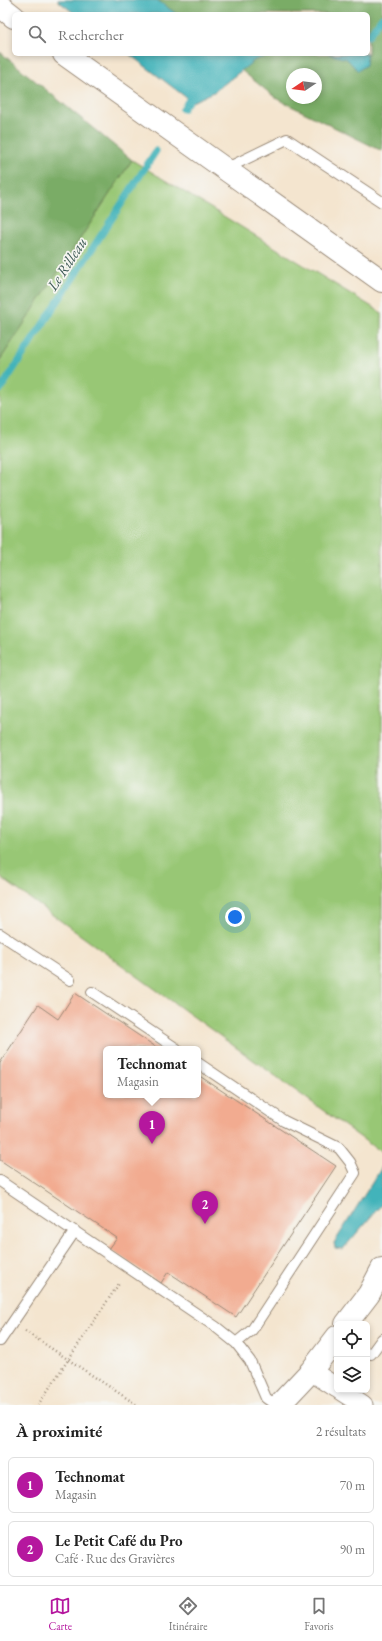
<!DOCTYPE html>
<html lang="fr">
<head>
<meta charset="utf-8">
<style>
  body { margin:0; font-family:"EB Garamond",serif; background:#f2f2f2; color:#222 }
  .controls { position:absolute; right:12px; bottom:12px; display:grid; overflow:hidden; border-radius:6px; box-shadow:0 2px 6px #0003 }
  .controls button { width:36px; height:36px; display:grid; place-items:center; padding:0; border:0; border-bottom:1px solid #e0e0e0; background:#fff; color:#222; font:20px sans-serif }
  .compass { position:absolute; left:286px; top:68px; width:36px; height:36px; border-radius:50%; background:#fff; box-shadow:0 2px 6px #0003; rotate:257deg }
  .you { position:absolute; left:235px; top:917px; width:14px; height:14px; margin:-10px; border:3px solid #fff; border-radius:50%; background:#1a73e8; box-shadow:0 0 0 6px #1a73e833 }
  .badge { display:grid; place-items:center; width:26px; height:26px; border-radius:50%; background:#b5179e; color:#fff; font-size:13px; font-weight:700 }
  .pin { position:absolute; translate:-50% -33px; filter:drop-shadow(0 1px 2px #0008) }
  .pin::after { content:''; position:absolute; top:21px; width:14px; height:12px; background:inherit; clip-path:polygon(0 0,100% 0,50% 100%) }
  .popup { position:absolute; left:103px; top:1046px; width:98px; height:52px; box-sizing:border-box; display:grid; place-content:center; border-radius:6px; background:#fff; filter:drop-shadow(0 1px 3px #0005); font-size:13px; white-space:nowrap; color:#767676 }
  .popup b { font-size:15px; color:#222 }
  .popup::after { content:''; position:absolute; left:50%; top:100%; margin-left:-8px; border:8px solid transparent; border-top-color:#fff }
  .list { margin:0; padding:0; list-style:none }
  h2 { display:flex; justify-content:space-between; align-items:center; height:52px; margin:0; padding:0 16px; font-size:17px }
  h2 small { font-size:13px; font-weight:400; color:#767676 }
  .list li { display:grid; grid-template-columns:26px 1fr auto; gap:12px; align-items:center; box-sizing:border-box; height:56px; margin:0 8px 8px; padding:0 8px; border:1px solid #e0e0e0; border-radius:6px }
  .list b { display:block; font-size:15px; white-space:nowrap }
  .list p { margin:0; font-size:13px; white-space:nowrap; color:#767676 }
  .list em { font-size:13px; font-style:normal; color:#767676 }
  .icon { flex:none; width:22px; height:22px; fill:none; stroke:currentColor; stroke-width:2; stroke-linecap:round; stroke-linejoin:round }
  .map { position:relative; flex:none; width:382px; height:1405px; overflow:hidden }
  .search { position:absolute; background:#fff; box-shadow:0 2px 6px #0003; left:12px; right:12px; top:12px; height:44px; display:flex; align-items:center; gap:10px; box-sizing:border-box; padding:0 14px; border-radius:6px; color:#767676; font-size:15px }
  .sheet { height:180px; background:#fff }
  nav { display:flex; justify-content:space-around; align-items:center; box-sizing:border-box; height:56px; border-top:1px solid #e0e0e0; background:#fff; font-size:11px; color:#767676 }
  nav a { display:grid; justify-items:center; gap:2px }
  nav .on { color:#b5179e }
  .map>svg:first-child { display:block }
</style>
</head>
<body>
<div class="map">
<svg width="382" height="1405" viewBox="0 0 382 1405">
  <rect width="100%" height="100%" fill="#f6f6f2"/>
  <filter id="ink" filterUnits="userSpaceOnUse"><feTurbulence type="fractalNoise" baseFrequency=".025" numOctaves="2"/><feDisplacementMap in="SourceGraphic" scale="8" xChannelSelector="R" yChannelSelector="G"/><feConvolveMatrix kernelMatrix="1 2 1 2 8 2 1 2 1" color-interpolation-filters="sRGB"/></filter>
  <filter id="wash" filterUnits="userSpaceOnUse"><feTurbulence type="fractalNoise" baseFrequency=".012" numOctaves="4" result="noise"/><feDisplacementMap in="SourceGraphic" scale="16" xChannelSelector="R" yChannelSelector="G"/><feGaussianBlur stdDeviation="0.9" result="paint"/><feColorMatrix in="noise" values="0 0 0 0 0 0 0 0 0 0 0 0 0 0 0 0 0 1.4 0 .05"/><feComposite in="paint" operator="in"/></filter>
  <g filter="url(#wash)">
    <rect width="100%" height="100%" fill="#f4e5cf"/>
    <path fill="#98c775" stroke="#6a784a" d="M132,160l250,153v840l-382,-276v-517z"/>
    <path fill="#7aac66" stroke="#5a6b42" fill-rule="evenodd" d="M154,0h228v151l-105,-52 -56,-45h147v-40h-197zM292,74h24v24h-24z
      M0,52l132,108 -132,200z"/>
    <path fill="#42b3ba" stroke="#3e6e6c" d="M57,0h100l20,14h-102z
      M129,54h145l-19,6 -41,32 -22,10z
      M328,54h39l-1,11 -8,6 -11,-12z
      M382,1167v37l-39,45 -8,-1 -1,-5z"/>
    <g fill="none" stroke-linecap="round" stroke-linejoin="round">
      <path stroke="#42b3ba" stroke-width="7" d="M368,36l14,-19
        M183,109l11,-17
        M0,390l156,-239"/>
    </g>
    <g id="blocks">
      <path fill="#f2ab90" d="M75,993l84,56h-53v46h92v-20l138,91 -100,151 -68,-45 -7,11 -52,-34 8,-11 -117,-78v-97l38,-58 20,14z"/>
    </g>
  </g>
  <g filter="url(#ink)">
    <use href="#blocks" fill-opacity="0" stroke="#988876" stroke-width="1"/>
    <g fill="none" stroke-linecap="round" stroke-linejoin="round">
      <g stroke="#988876" stroke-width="12">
        <path id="service" d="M225,169l62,-30 95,63
          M0,934l70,46
          M92,992l85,57
          M198,1063l86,58 55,27 11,14 5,11 -103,157 -16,13
          M0,1181l216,146 20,16 14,18 16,37 10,7
          M0,1341l75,-110
          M367,1353l4,1 11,-15"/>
      </g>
      <g stroke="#988876" stroke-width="21">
        <path id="minor" d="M311,1371l26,17
          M340,1390l23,15"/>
      </g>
      <g stroke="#988876" stroke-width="24">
        <path id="secondary" d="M0,6l14,11
          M64,54l318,227
          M346,1324l23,-30 13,-25
          M279,1405l32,-34 26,-34"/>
      </g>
      <path stroke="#988876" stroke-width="2.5" stroke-dasharray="1 3" stroke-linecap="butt" d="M25,1331l112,74
        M38,1405l82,-123"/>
      <use href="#service" stroke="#fff" stroke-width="10"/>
      <use href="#minor" stroke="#fff" stroke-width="19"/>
      <use href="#secondary" stroke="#fff" stroke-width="22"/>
    </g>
  </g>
  <g text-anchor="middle" stroke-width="3.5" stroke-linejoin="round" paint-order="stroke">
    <g font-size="15" font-style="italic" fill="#3d5a55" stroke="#f6f6f2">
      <text transform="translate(67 264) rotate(-57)" y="5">Le Rilleau</text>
    </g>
  </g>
</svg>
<div class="controls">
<button><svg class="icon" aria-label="locate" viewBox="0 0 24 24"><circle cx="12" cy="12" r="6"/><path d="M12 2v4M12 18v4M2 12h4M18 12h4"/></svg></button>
<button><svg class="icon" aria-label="layers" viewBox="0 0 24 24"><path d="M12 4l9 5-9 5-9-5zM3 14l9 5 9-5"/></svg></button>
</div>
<svg class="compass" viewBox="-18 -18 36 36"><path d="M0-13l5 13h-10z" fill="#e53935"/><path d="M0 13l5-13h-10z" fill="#767676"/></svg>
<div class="you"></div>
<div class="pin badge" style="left:152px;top:1144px">1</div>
<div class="popup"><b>Technomat</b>Magasin</div>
<div class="pin badge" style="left:205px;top:1224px">2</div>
<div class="search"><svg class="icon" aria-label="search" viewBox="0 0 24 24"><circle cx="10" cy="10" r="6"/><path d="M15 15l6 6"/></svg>Rechercher</div>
</div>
<section class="sheet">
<h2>À proximité<small>2 résultats</small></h2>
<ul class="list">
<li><span class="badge">1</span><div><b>Technomat</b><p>Magasin</p></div><em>70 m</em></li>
<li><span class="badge">2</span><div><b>Le Petit Café du Pro</b><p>Café · Rue des Gravières</p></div><em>90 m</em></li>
</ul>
</section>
<nav>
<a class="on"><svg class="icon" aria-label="map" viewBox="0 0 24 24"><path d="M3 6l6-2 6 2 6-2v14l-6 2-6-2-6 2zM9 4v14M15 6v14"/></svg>Carte</a>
<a><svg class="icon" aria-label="directions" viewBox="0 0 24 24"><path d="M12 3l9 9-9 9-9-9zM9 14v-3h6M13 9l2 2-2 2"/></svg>Itinéraire</a>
<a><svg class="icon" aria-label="saved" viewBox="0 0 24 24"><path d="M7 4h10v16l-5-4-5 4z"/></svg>Favoris</a>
</nav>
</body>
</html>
